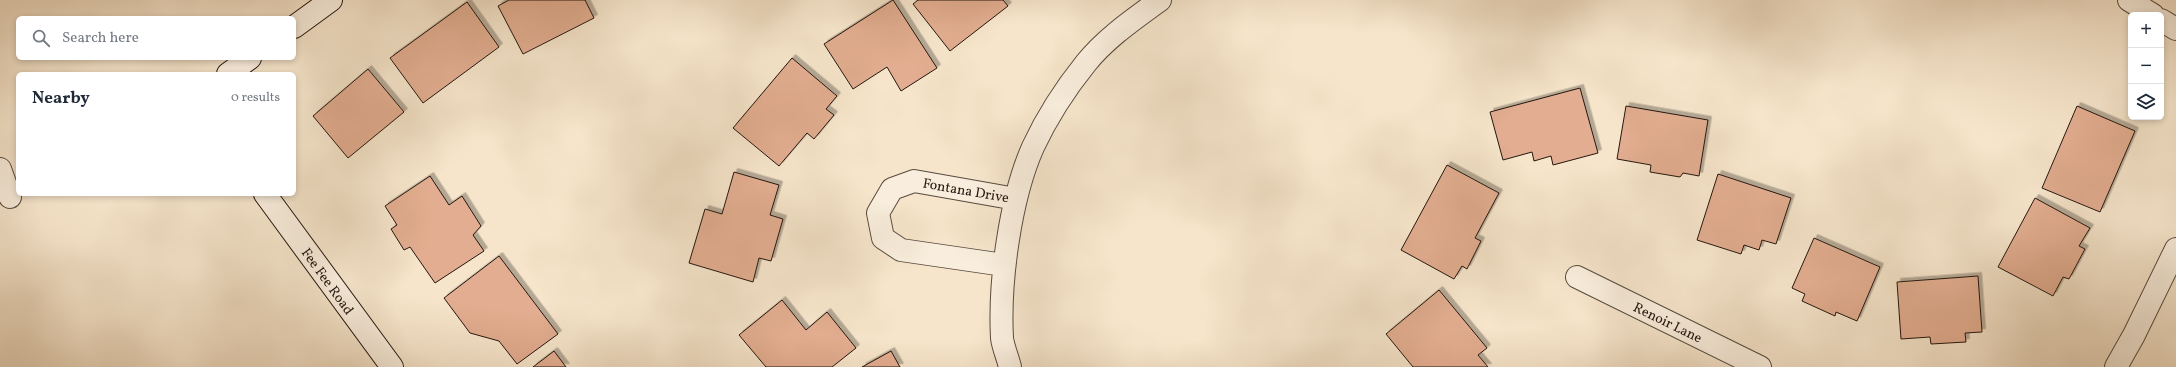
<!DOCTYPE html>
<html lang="en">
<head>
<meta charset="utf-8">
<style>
  body { margin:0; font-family:Vollkorn,serif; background:#f2f2f3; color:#1f2937 }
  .controls { position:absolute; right:12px; top:12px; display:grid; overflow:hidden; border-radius:6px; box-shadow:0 2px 6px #0003 }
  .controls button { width:36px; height:36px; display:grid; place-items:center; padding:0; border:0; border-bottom:1px solid #e0e1e3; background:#fff; color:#1f2937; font:20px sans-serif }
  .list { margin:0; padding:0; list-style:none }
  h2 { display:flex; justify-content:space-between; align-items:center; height:52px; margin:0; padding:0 16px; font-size:17px }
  h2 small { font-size:13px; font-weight:400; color:#747a83 }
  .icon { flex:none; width:22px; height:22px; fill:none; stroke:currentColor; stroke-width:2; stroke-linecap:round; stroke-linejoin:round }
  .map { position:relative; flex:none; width:2176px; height:367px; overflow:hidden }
  .search { position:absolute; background:#fff; box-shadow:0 2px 6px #0003; left:16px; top:16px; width:280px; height:44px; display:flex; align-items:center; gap:10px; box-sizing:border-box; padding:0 14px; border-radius:6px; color:#747a83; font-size:15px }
  .panel { position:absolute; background:#fff; box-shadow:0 2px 6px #0003; left:16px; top:72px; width:280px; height:124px; border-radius:6px }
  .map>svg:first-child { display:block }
</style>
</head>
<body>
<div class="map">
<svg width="2176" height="367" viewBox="0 0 2176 367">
  <defs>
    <filter id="shadow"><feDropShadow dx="3.5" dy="-3.5" stdDeviation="0" flood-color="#0004"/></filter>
  </defs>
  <rect width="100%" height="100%" fill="#f6e5cb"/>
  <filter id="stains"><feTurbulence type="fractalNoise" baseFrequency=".005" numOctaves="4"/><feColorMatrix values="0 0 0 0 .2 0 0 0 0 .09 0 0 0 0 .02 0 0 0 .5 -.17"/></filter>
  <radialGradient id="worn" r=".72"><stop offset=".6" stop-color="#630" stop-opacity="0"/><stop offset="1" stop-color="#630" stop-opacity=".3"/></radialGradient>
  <path fill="#e2ad90" stroke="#24160f" filter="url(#shadow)" d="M509,0h76l9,18 -71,36 -25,-48z
    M893,0l44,68 -36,23 -14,-24 -34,22 -29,-45z
    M918,0h85l5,6 -58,45 -37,-47z
    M467,2l32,45 -76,56 -33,-45z
    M792,58l45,38 -11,13 8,6 -20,24 -7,-6 -28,33 -46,-38z
    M368,69l36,43 -56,46 -35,-42z
    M1580,88l18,65 -45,12 -2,-9 -17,5 -2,-9 -29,8 -13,-48z
    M1626,106l82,14 -9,56 -16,-3 -3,4 -30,-5 1,-7 -34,-6z
    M2077,106l58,25 -35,81 -58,-24z
    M1447,165l52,28 -24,45 6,3 -14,28 -5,-3 -8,13 -53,-29z
    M734,172l45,13 -9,30 13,4 -12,42 -12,-3 -6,24 -64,-19 16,-54 17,5z
    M1718,174l73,24 -15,46 -14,-4 -3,10 -15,-5 -3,9 -44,-14z
    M430,176l19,29 13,-9 19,30 -8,9 11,16 -49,32 -25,-36 -6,3 -13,-21 6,-4 -12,-19z
    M2035,198l55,30 -11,18 6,3 -16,30 -6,-2 -10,19 -55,-29z
    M1814,238l66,29 -23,54 -21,-9 -1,4 -33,-15 3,-7 -13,-6z
    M499,256l59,78 -41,30 -18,-23 -29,-8 -26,-35z
    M1978,276l4,56 -17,1 1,9 -35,2 -1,-7 -29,2 -4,-57z
    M1439,290l48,58 -9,7 10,12h-75l-27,-33z
    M782,300l24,30 21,-18 29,36 -24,19h-66l-27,-32z
    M554,351l12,16h-33z
    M891,351l9,16h-38z"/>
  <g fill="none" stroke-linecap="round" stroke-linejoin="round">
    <g stroke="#584a3e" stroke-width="24">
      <path id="street" d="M2129,0l24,15
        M2161,20l15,9
        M0,169l10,28
        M1004,265l-103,-15 -18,-12 -5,-25 14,-24 22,-8 102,18
        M1577,277l183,90
        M1010,367c-2,-9 -7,-20 -8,-29 -3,-56 8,-139 31,-191 14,-30 32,-58 53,-84 20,-25 48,-44 74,-63
        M2116,367l18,-32 42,-86"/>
    </g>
    <g stroke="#24160f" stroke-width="24">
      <path id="secondary" d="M294,27l37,-27
        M228,74l22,-16
        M265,194l127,173"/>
    </g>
    <use href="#street" stroke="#f9eedd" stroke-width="22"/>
    <use href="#secondary" stroke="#f9eedd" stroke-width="22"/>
  </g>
  <g text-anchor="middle" stroke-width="3" stroke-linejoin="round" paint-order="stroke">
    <g font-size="14" fill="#24160f" stroke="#f9eedd">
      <text transform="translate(966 190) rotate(10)" y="5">Fontana Drive</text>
      <text transform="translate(328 281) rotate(54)" y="5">Fee Fee Road</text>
      <text transform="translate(1668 322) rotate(26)" y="5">Renoir Lane</text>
    </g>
  </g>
  <rect width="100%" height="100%" filter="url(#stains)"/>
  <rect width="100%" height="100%" fill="url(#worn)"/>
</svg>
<div class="controls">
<button>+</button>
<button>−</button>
<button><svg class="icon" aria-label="layers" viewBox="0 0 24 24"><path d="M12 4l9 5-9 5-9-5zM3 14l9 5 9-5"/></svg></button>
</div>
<div class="search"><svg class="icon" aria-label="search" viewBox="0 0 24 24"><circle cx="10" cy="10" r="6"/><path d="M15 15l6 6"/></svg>Search here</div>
<section class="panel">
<h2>Nearby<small>0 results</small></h2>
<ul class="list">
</ul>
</section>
</div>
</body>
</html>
